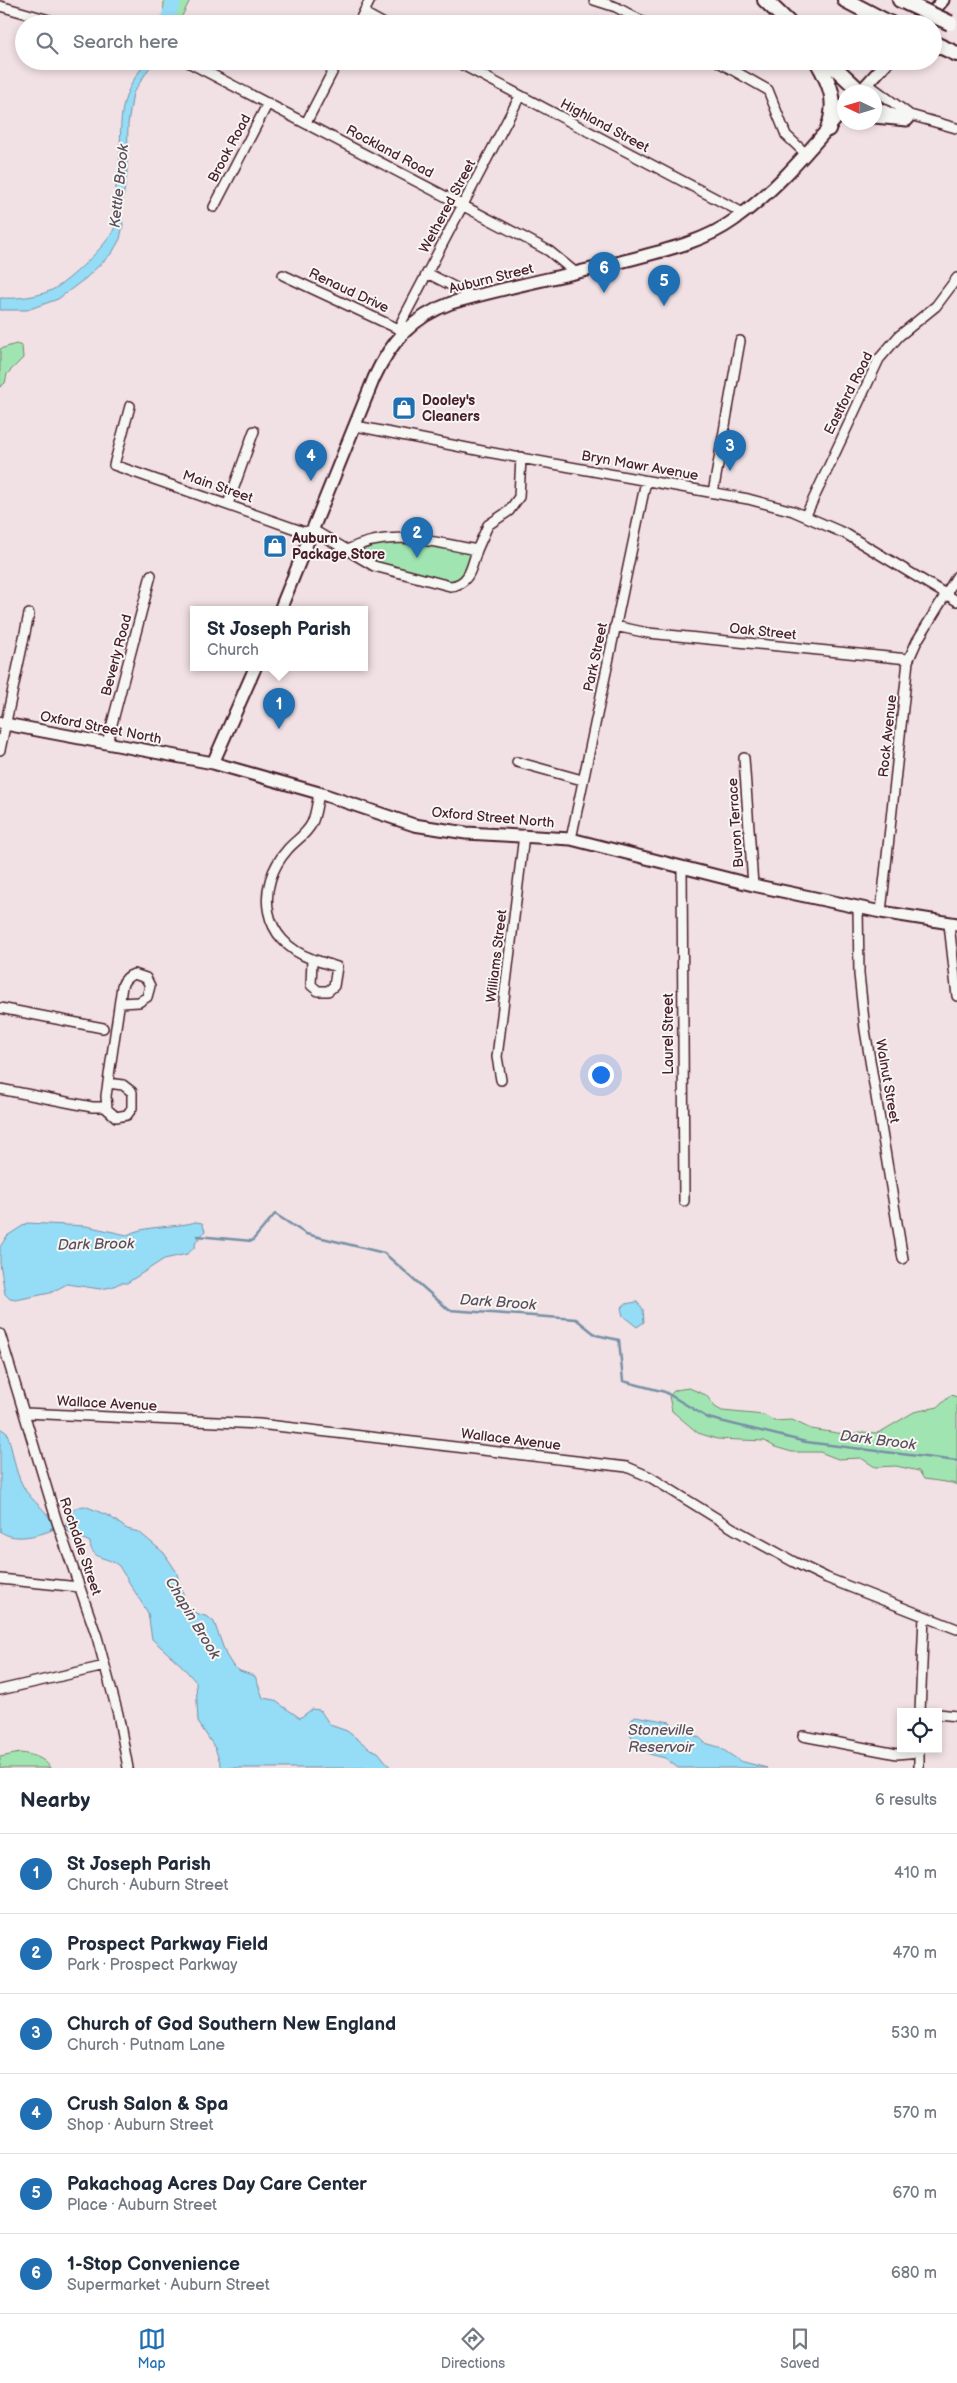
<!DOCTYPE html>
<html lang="en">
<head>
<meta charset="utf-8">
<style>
  body { margin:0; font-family:"Balsamiq Sans",sans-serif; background:#f2f2f3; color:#1f2937 }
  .controls { position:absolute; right:15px; bottom:15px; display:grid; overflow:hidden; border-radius:0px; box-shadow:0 2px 8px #0003 }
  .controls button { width:45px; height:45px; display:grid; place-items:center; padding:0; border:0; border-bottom:1px solid #e0e1e3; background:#fff; color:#1f2937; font:25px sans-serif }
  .compass { position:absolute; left:837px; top:85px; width:45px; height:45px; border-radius:50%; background:#fff; box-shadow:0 2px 8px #0003; rotate:274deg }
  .you { position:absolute; left:600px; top:1074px; width:18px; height:18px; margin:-12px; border:4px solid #fff; border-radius:50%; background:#1a73e8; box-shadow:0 0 0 8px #1a73e833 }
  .badge { display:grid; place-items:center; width:32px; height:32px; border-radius:50%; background:#1f6fb2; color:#fff; font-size:16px; font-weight:700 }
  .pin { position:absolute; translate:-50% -41px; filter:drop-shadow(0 1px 2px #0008) }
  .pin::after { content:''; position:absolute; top:26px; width:18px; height:15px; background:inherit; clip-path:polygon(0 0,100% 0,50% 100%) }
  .popup { position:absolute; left:190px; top:606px; width:178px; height:65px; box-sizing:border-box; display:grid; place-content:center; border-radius:0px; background:#fff; filter:drop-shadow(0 1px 4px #0005); font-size:16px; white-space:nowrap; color:#747a83 }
  .popup b { font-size:19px; color:#1f2937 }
  .popup::after { content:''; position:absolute; left:50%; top:100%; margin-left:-10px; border:10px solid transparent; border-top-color:#fff }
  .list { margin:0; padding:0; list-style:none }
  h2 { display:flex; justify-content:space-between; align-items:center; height:65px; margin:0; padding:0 20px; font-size:21px }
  h2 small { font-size:16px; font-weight:400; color:#747a83 }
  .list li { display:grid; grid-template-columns:32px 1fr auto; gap:15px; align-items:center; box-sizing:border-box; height:80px; padding:0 20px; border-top:1px solid #e0e1e3 }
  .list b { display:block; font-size:19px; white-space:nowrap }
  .list p { margin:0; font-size:16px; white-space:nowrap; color:#747a83 }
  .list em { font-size:16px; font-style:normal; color:#747a83 }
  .icon { flex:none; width:28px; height:28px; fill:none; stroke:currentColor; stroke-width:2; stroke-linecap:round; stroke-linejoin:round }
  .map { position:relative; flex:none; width:957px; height:1768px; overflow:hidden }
  .search { position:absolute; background:#fff; box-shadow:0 2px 8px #0003; left:15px; right:15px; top:15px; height:55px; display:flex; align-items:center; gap:12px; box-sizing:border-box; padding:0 18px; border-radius:28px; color:#747a83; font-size:19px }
  .sheet { height:545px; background:#fff }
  nav { display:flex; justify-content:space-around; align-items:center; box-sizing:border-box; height:70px; border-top:1px solid #e0e1e3; background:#fff; font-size:14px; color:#747a83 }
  nav a { display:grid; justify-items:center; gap:2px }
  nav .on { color:#1f6fb2 }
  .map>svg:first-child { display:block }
</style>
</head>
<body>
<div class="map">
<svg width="957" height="1768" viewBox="0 0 957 1768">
  <rect width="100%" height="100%" fill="#f1e0e4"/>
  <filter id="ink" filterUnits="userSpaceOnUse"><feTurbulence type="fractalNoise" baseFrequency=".02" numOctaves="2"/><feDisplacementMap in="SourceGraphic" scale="10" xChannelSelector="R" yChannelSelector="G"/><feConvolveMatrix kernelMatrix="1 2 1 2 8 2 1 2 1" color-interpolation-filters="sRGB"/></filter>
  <g filter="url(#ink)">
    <path fill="#a0e5b1" stroke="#75826e" d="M164,0h26l-12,24h-15z
      M16,344l6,2 1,12 -16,16 -2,9 -5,4v-38z
      M376,538l101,12 -5,16 -15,20 -85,-21 -25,-15z
      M689,1388l17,7 9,12 7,4 42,4 10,6 18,-1 19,9 40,6 12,-3 14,1 5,-2 32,-19 24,-5 13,-12 6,2v88l-5,-2 -28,-4 -5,-8 -23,-5 -21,1 -14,-9 -23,1 -18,-7h-28l-17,-5 -10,-6 -48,-2 -19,-6 -26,-22 -3,-15 6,-6z
      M20,1753c10,1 26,5 30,15h-50v-11z"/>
    <path fill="#95dcf6" stroke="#7790a5" d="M147,61h7l-21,32 -5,31 -1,48 -6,40 2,13 -3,14 -8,14 -26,25 -28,21 -31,11h-27v-12c17,1 37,-1 52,-8 15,-7 56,-46 62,-61 2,-6 -2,-16 -1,-23 1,-13 5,-25 6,-38 4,-47 -5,-66 28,-107z
      M196,1222l6,1 3,8 -9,11 -2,6 -7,6 -23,5 -37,24h-7l-8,4 -12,2 -33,-5 -17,9 -34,7 -6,-1 -5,-5 -5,-31v-16l7,-11 20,-13 59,3 41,9c18,-10 48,-7 69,-13z
      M637,1302l6,7 1,13 -7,5 -14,-11 -2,-8 4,-4z
      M0,1428l7,5c6,17 7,37 16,53 7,15 26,24 30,40l-1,4c-15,6 -39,12 -52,1z
      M85,1506l24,10 18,13 12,3 25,21 12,18 11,35 6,6 15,5 6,5 12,33 7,11 7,5 15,5 8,22 11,2 26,18 12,-9 8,1 10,15 17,6 23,18 8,3 13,16h-169l-7,-20 -17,-26 -2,-40 -15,-17 -29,-26 -4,-26 -29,-47c-11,-10 -28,-5 -29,-24l-21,-10c-6,-12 1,-25 16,-26z
      M635,1716l35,6 7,6 23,10 5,5 14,4 21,14 27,7h-89l-13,-10 -16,-4 -18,-17 -1,-15z"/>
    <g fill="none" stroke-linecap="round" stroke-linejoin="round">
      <path stroke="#7790a5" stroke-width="2.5" d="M197,1236l55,5 23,-27 31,20 78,19 65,57 127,9 20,16 23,5 4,41 42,11 43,26 98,24 151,19
        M51,1529l19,-4"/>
      <path stroke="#95dcf6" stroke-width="14" d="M166,24l8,-24"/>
      <g stroke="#4a1f2b" stroke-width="12">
        <path id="minor" d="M594,0l22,7 31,17
          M0,6l63,18
          M364,13l20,11
          M358,24l12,-24
          M186,61l339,177 24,13 27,22
          M455,61l288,152
          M717,61l51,29 18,45 20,19
          M868,84l42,31 46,13
          M874,105l26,12
          M306,123l32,-62
          M214,207l54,-104
          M427,273l47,24
          M283,275l120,56
          M403,331l-1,-10 118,-225
          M130,406l-16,59 190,67 9,-2 34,20c43,-22 86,-8 130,0 -5,15 -7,35 -27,36l-76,-20 -27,-16
          M356,426l126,25 266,48 45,12 53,23 111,67
          M713,493l27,-152
          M228,504l26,-73
          M806,515l73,-156 20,-23 37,-30 21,-28
          M477,550l11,-25 21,-14 10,-14 2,-40
          M615,626l33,7 260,26
          M107,743l44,-168
          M0,750l29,-136
          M744,758l9,127
          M517,762l65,18
          M571,839l75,-358
          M682,867l2,334
          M858,907l1,67 6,56 38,229
          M881,912l27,-251 9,-20 40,-65
          M949,924l8,72
          M312,959l25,8 -3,19 -6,5h-10l-7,-6 1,-26c-50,-18 -58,-72 -24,-110 8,-9 18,-14 24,-26 4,-9 5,-20 7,-30
          M0,1008l103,20
          M501,1080l-4,-23 27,-222
          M108,1083l15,2 9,7v16l-5,7 -11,2 -9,-8 -1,-13 16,-110c2,-6 6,-10 12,-12l12,4 4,8 -3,11 -8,5 -19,1
          M0,1089l92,18h14
          M0,1334l57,188 40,115 21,77 10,54
          M25,1413l234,11 368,43 23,10 84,52 60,33 33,16 130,51
          M0,1579l79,8
          M0,1690l105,-24
          M920,1712l4,-96
          M938,1714l19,2
          M803,1736l94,18 22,-2
          M919,1749v19"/>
      </g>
      <g stroke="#4a1f2b" stroke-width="15">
        <path id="major" d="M922,24l21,-24
          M860,92l28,-31
          M874,117l33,3
          M280,610l94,-232c17,-37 39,-61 77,-75 57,-17 116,-27 173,-42 38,-10 78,-18 110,-41 43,-30 76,-71 110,-110
          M0,723l213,40 106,30 95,32 52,8 105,6 182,46 128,27 76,12
          M213,763l42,-95"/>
      </g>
      <g stroke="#4a1f2b" stroke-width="18">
        <path id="highway" d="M765,0l25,24
          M845,0l46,24
          M900,0l11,5
          M933,43l24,11
          M817,61c14,24 21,41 11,68
          M828,61l33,31"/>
      </g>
      <use href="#minor" stroke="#f6f6f2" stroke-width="9"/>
      <use href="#major" stroke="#f6f6f2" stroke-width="11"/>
      <use href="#highway" stroke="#f6f6f2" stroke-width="14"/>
      <g stroke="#4a1f2b" stroke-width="18" stroke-linecap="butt">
        <path id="highway-bridge" d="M911,5l39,18"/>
      </g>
      <use href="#highway-bridge" stroke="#f6f6f2" stroke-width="14"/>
    </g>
  </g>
  <defs>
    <g id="shop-square" transform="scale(1.25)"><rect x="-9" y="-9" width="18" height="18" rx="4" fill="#1f6fb2" stroke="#f6f6f2"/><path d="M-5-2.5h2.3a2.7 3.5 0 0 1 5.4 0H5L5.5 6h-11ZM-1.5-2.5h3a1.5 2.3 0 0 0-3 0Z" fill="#fff"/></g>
  </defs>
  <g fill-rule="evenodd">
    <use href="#shop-square" x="404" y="408"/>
    <use href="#shop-square" x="275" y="546"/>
  </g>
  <g text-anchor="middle" stroke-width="4" stroke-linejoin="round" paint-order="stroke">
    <g font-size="14" fill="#4a1f2b" stroke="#f6f6f2">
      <text transform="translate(605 125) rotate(28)" y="5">Highland Street</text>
      <text transform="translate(229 148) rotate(-62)" y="5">Brook Road</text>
      <text transform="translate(390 151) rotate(28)" y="5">Rockland Road</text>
      <text transform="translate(447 206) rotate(-62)" y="5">Wethered Street</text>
      <text transform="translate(491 278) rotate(-14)" y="5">Auburn Street</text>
      <text transform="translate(349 290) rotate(25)" y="5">Renaud Drive</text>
      <text transform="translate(848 393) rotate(-63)" y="5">Eastford Road</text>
      <text transform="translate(640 465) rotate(10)" y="5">Bryn Mawr Avenue</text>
      <text transform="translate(218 486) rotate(19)" y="5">Main Street</text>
      <text transform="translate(763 631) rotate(6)" y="5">Oak Street</text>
      <text transform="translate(116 655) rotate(-75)" y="5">Beverly Road</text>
      <text transform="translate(595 657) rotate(-78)" y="5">Park Street</text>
      <text transform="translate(101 727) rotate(11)" y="5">Oxford Street North</text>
      <text transform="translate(887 736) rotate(-84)" y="5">Rock Avenue</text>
      <text transform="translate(493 817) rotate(5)" y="5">Oxford Street North</text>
      <text transform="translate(735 823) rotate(-94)" y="5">Buron Terrace</text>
      <text transform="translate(496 956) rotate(-83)" y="5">Williams Street</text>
      <text transform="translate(668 1034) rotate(-90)" y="5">Laurel Street</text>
      <text transform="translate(888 1081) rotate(80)" y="5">Walnut Street</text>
      <text transform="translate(107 1403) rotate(3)" y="5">Wallace Avenue</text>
      <text transform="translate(511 1439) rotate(7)" y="5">Wallace Avenue</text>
      <text transform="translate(81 1546) rotate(71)" y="5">Rochdale Street</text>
    </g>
    <g font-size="14" font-weight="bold" fill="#4a1f2b" stroke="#f6f6f2" text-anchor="start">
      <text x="422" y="405">Dooley's<tspan x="422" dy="16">Cleaners</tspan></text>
      <text x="292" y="543">Auburn<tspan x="292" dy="16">Package Store</tspan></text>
    </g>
    <g font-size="15" font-style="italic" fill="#5d4e5e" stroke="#f6f6f2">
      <text transform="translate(119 186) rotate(-84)" y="5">Kettle Brook</text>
      <text transform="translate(96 1244) rotate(-1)" y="5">Dark Brook</text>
      <text transform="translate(498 1302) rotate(4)" y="5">Dark Brook</text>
      <text transform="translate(878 1440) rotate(7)" y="5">Dark Brook</text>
      <text transform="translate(193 1618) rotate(59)" y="5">Chapin Brook</text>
      <text x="661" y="1735">Stoneville<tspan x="661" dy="17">Reservoir</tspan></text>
    </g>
  </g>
</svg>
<div class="controls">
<button><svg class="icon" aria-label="locate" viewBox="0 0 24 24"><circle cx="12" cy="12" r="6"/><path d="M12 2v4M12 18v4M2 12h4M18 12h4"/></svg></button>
</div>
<svg class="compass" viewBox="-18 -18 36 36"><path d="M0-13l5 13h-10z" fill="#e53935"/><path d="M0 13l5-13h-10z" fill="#747a83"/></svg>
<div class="you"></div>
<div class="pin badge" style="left:279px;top:729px">1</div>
<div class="popup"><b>St Joseph Parish</b>Church</div>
<div class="pin badge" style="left:417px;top:558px">2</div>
<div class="pin badge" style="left:730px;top:471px">3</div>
<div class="pin badge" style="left:311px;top:481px">4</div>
<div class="pin badge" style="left:664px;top:306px">5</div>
<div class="pin badge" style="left:604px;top:293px">6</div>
<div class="search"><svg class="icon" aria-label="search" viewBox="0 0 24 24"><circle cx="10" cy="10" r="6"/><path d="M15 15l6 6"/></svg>Search here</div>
</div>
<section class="sheet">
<h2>Nearby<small>6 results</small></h2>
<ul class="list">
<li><span class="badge">1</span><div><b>St Joseph Parish</b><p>Church · Auburn Street</p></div><em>410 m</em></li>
<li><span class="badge">2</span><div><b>Prospect Parkway Field</b><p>Park · Prospect Parkway</p></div><em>470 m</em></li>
<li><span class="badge">3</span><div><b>Church of God Southern New England</b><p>Church · Putnam Lane</p></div><em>530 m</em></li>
<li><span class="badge">4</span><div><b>Crush Salon &amp; Spa</b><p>Shop · Auburn Street</p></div><em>570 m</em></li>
<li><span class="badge">5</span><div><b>Pakachoag Acres Day Care Center</b><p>Place · Auburn Street</p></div><em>670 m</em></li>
<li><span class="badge">6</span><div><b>1-Stop Convenience</b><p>Supermarket · Auburn Street</p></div><em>680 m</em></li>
</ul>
</section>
<nav>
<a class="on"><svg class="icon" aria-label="map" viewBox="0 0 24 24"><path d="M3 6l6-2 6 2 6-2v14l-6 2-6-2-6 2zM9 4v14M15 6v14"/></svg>Map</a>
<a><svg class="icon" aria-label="directions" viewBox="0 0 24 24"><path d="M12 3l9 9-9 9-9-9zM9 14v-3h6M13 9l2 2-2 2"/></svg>Directions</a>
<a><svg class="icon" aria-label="saved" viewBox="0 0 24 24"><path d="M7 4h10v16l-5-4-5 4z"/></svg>Saved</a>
</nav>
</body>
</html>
